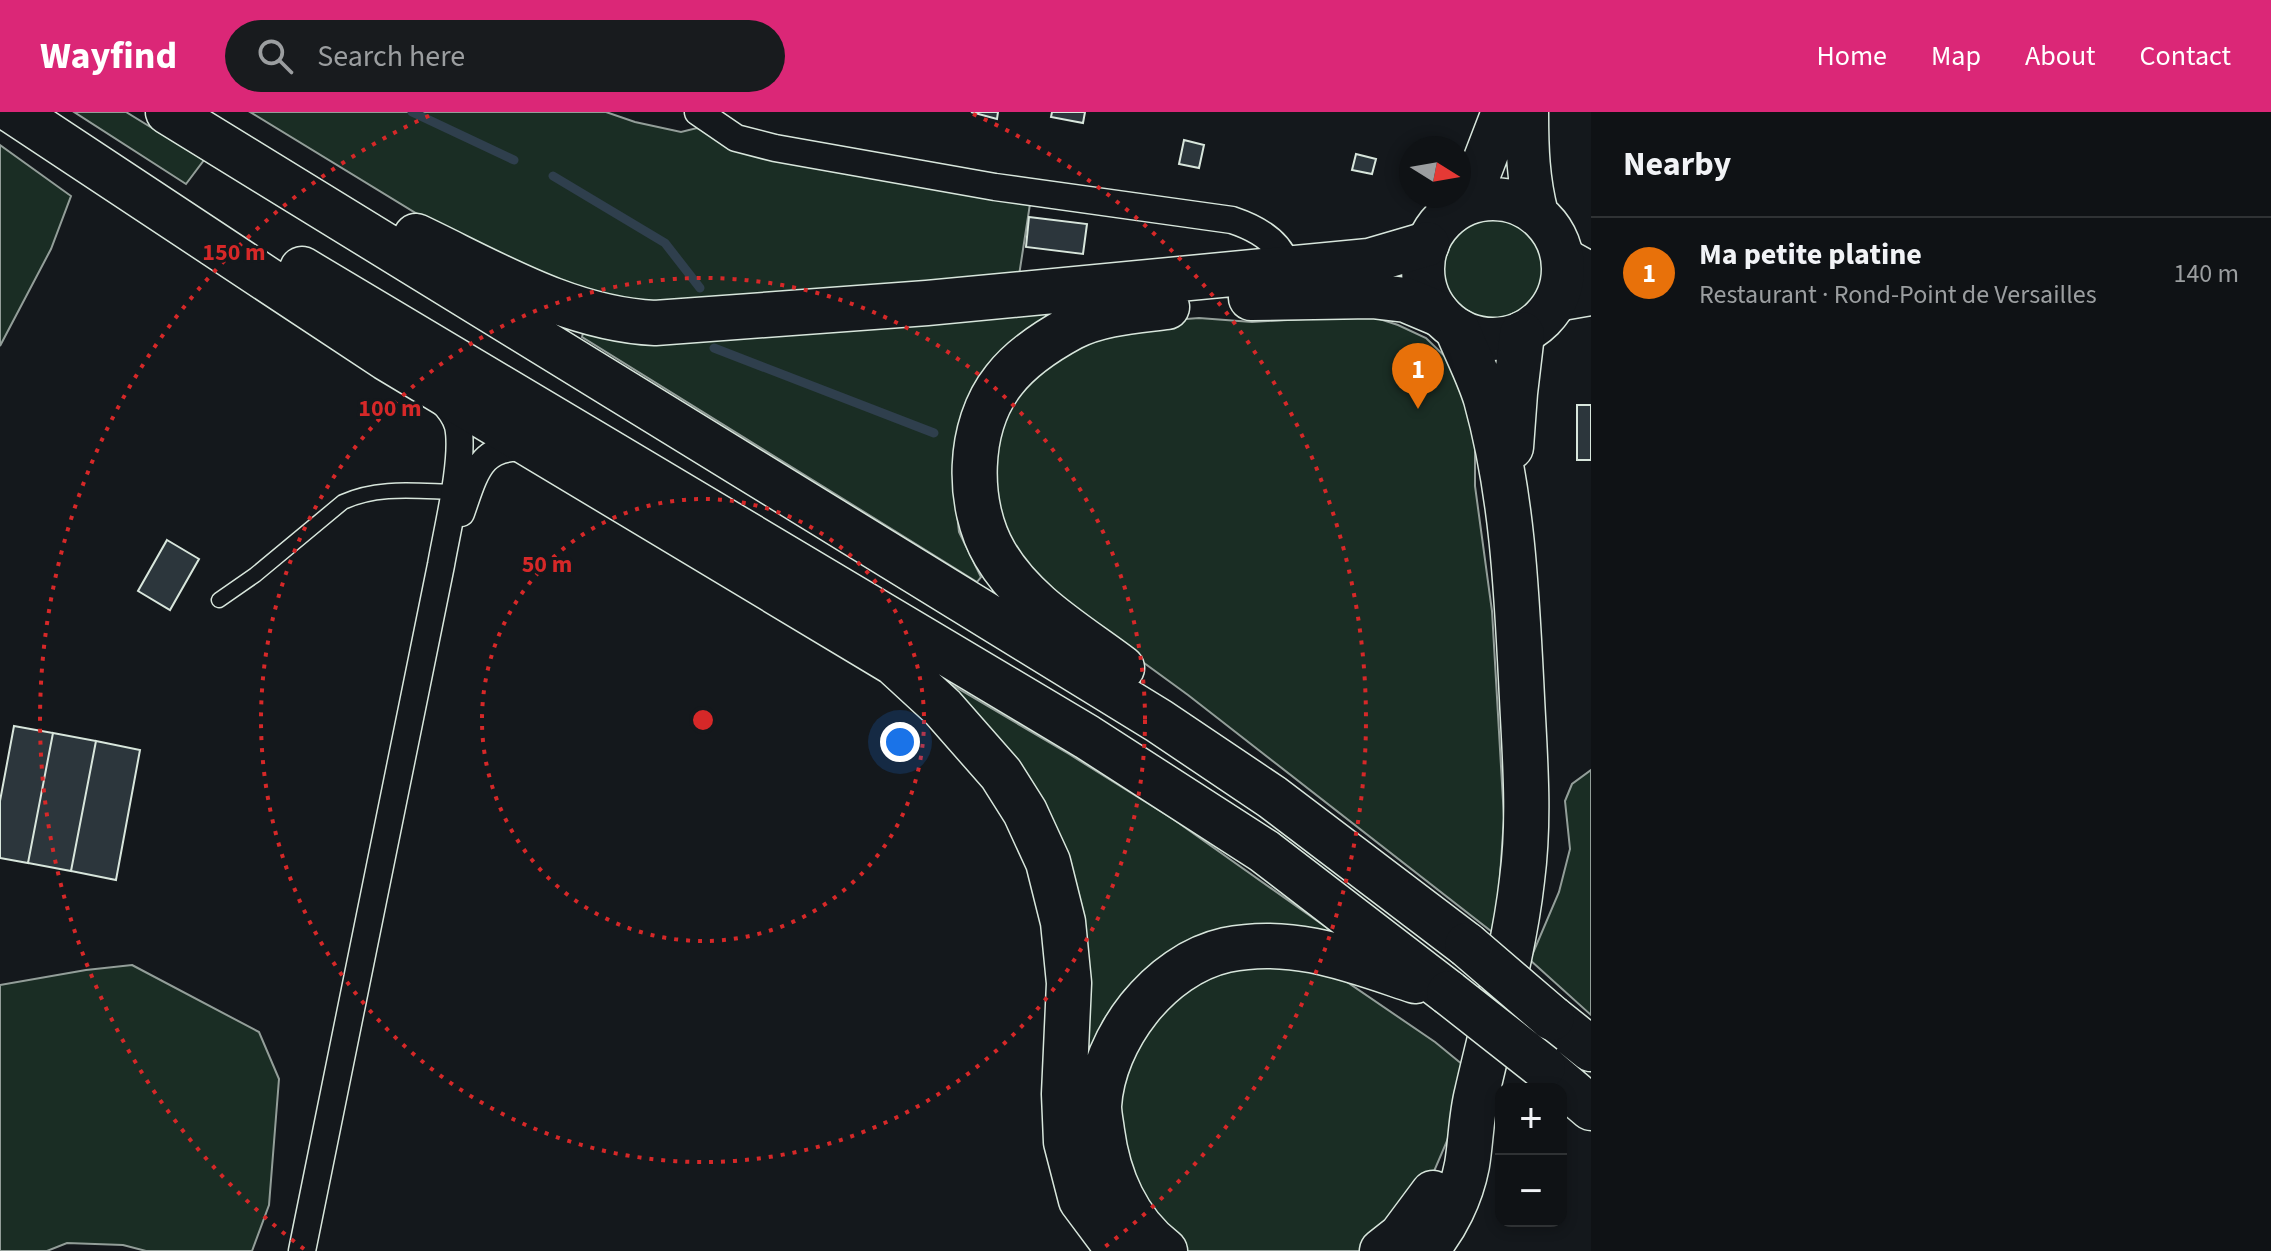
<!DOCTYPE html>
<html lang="en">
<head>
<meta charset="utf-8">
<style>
  body { margin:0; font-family:"Source Sans 3",sans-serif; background:#181b1e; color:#f1f3f6 }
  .controls { position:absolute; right:24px; bottom:24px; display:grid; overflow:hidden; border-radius:16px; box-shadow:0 4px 12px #0003 }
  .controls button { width:72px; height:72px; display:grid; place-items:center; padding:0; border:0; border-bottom:2px solid #2f3234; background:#0f1215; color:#f1f3f6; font:40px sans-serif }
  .compass { position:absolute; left:1399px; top:24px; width:72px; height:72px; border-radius:50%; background:#0f1215; box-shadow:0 4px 12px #0003; rotate:101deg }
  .you { position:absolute; left:900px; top:630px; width:28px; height:28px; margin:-20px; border:6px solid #fff; border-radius:50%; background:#1a73e8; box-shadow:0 0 0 12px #1a73e833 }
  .badge { display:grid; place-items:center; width:52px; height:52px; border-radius:50%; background:#db2777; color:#fff; font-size:26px; font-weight:700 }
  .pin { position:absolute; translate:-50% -66px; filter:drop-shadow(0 2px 4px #0008) }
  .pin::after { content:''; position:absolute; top:42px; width:28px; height:24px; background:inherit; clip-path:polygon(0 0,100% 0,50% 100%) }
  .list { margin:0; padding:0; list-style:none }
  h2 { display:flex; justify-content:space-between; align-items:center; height:104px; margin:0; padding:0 32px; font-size:34px }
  h2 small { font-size:26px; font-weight:400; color:#9b9ea0 }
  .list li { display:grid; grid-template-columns:52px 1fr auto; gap:24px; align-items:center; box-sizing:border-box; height:112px; padding:0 32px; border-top:2px solid #2f3234 }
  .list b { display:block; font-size:30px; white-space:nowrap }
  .list p { margin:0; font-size:26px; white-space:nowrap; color:#9b9ea0 }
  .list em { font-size:26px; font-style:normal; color:#9b9ea0 }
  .icon { flex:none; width:44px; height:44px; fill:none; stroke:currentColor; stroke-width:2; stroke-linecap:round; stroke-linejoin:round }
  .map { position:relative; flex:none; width:1591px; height:1139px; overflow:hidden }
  header { display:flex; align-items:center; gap:48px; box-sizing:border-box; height:112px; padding:0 40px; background:#db2777; color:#fff }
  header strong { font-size:38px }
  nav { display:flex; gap:44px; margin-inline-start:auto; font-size:28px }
  .search { width:560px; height:72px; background:#181b1e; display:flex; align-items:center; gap:20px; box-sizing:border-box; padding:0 28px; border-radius:44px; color:#9b9ea0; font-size:30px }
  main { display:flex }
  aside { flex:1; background:#0f1215 }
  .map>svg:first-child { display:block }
</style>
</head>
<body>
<header>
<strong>Wayfind</strong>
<div class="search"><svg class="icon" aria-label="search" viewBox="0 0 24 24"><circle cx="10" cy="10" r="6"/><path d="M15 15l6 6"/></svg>Search here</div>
<nav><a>Home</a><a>Map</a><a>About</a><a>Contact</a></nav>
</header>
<main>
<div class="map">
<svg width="1591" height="1139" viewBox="0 0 1591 1139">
  <rect width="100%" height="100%" fill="#14181c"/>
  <path fill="#1a2d24" stroke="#939e99" stroke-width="2" d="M74,0h52l78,48 -18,24z
    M250,0h356l29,10 46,10 16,-4 56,22 277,54 -12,78 -162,13 -253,8 -143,-63z
    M0,33l71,51 -20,53 -51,97z
    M1438 159a56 56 0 1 1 112 0a56 56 0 1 1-112 0Z
    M1052,198l4,4 -102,173 5,45 22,45 -4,5 -395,-245 2,-8z
    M1358,200l40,13 28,13 33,32 16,46v70l17,125 12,207 -8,117 -308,-240 -155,-113 -48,-94 15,-79 60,-64 101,-24 38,-3 53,4 71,-4z
    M913,550l156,92 104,65 160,113 -3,3 -169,24 -36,31 -22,31 -18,45 -14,-147z
    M1591,658v245l-61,-55 29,-68 11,-43 -5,-48 7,-17z
    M1271,847l73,21 91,62 33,27 -21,72 -15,35 -62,75h-194l-58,-75 -4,-106 76,-93z
    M132,853l127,67 20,47 -10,126 -17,46h-106l-23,-6 -56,-2 -20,8h-47v-266l86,-15z"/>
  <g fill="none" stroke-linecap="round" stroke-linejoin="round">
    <path stroke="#2f3f4d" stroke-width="9" d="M412,0l102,48
      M553,64l112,67 35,45
      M714,236l220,85"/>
  </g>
  <path fill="#2c363c" stroke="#d8e6dc" stroke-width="2" d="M971,0h27l-1,7z
    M1052,0h33l-2,11 -32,-6z
    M1184,28l20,5 -5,23 -20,-4z
    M1356,42l20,5 -4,15 -20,-4z
    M1029,105l58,7 -4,30 -57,-7z
    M1577,293h14v55h-14z
    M167,428l32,19 -29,51 -32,-19z
    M14,614l39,7 -25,130 -28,-5v-57z
    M53,621l43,8 -25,130 -43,-8z
    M96,629l44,9 -24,130 -45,-9z"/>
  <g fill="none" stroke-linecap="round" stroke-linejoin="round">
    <g stroke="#d8e6dc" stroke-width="17">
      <path id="lane" d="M219,488l36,-25 88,-73c35,-16 72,-11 111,-10"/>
    </g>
    <g stroke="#d8e6dc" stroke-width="29">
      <path id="street" d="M698,0l38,26 39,10 220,39 237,33c24,8 50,22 55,48
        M461,401c14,-40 20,-72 70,-64
        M302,1139l139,-686c6,-35 24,-107 17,-139 -3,-11 -9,-18 -17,-26"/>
    </g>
    <g stroke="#d8e6dc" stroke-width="41">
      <path id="secondary" d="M1562,144l29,16
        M1556,190l35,-6"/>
    </g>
    <g stroke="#d8e6dc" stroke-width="45">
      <path id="primary" d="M1527,0c0,36 1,68 10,102
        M1423 157a70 70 0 1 1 140 0a70 70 0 1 1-140 0Z
        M1468,91l35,-91"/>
    </g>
    <g stroke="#d8e6dc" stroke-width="47">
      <path id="highway" d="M14,0l372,246 508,305 49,45 58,66 24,38 23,50 15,60 6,61 -5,111 2,48 15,58 38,51
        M168,0l991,609 113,76 195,148
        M416,124c76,36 153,83 239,87l272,-20 442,-42 58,-17
        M302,157l785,468 177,114 185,142
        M1251,186l121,-2 34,4 31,13
        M1511,335l4,-54 7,-59
        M1122,556c-45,-34 -98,-64 -127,-114 -29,-49 -28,-128 9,-174 17,-22 43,-39 67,-52 29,-15 64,-17 96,-21
        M1552,906l39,31
        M1543,955l48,41
        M1165,1139c-38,-29 -57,-74 -63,-120 -1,-8 -3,-17 -3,-25 4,-67 60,-141 127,-156 67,-14 126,10 189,31
        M1382,1139l19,-15 32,-43
        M1425,1139c21,-24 36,-55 42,-86 4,-24 4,-49 10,-72 16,-71 37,-141 45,-213 8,-61 3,-121 0,-182 -5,-100 -9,-202 -36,-299 -7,-23 -19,-46 -28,-68"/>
    </g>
    <use href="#lane" stroke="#14181c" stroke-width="14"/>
    <use href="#street" stroke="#14181c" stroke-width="26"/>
    <use href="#secondary" stroke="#14181c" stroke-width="38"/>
    <use href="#primary" stroke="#14181c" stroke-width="42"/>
    <use href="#highway" stroke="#14181c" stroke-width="44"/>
    <g stroke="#d8e6dc" stroke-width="47" stroke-linecap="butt">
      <path id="highway-bridge" d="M1467,833l85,73
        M1449,881l94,74"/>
    </g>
    <use href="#highway-bridge" stroke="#14181c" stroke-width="44"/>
  </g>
  <g fill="none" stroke="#d62828" stroke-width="4" stroke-dasharray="4 8">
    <circle cx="703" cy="608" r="221"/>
    <circle cx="703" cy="608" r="442"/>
    <path d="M304 1137A663 663 0 0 1 433 2M973 2A663 663 0 0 1 1102 1137"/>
  </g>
  <circle cx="703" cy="608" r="12" fill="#d62828" stroke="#14181c" stroke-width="4"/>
  <g font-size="24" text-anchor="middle" font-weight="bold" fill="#d62828" stroke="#14181c" stroke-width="6" stroke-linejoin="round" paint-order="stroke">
    <text x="234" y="148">150 m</text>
    <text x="390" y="304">100 m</text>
    <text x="547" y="460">50 m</text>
  </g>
</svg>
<div class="controls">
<button>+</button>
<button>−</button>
</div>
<svg class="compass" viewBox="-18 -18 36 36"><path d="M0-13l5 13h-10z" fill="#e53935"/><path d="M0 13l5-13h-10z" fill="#9b9ea0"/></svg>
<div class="you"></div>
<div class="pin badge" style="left:1418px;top:297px;background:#e8710a">1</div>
</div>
<aside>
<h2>Nearby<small></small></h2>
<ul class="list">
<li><span class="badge" style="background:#e8710a">1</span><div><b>Ma petite platine</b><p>Restaurant · Rond-Point de Versailles</p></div><em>140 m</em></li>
</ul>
</aside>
</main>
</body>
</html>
